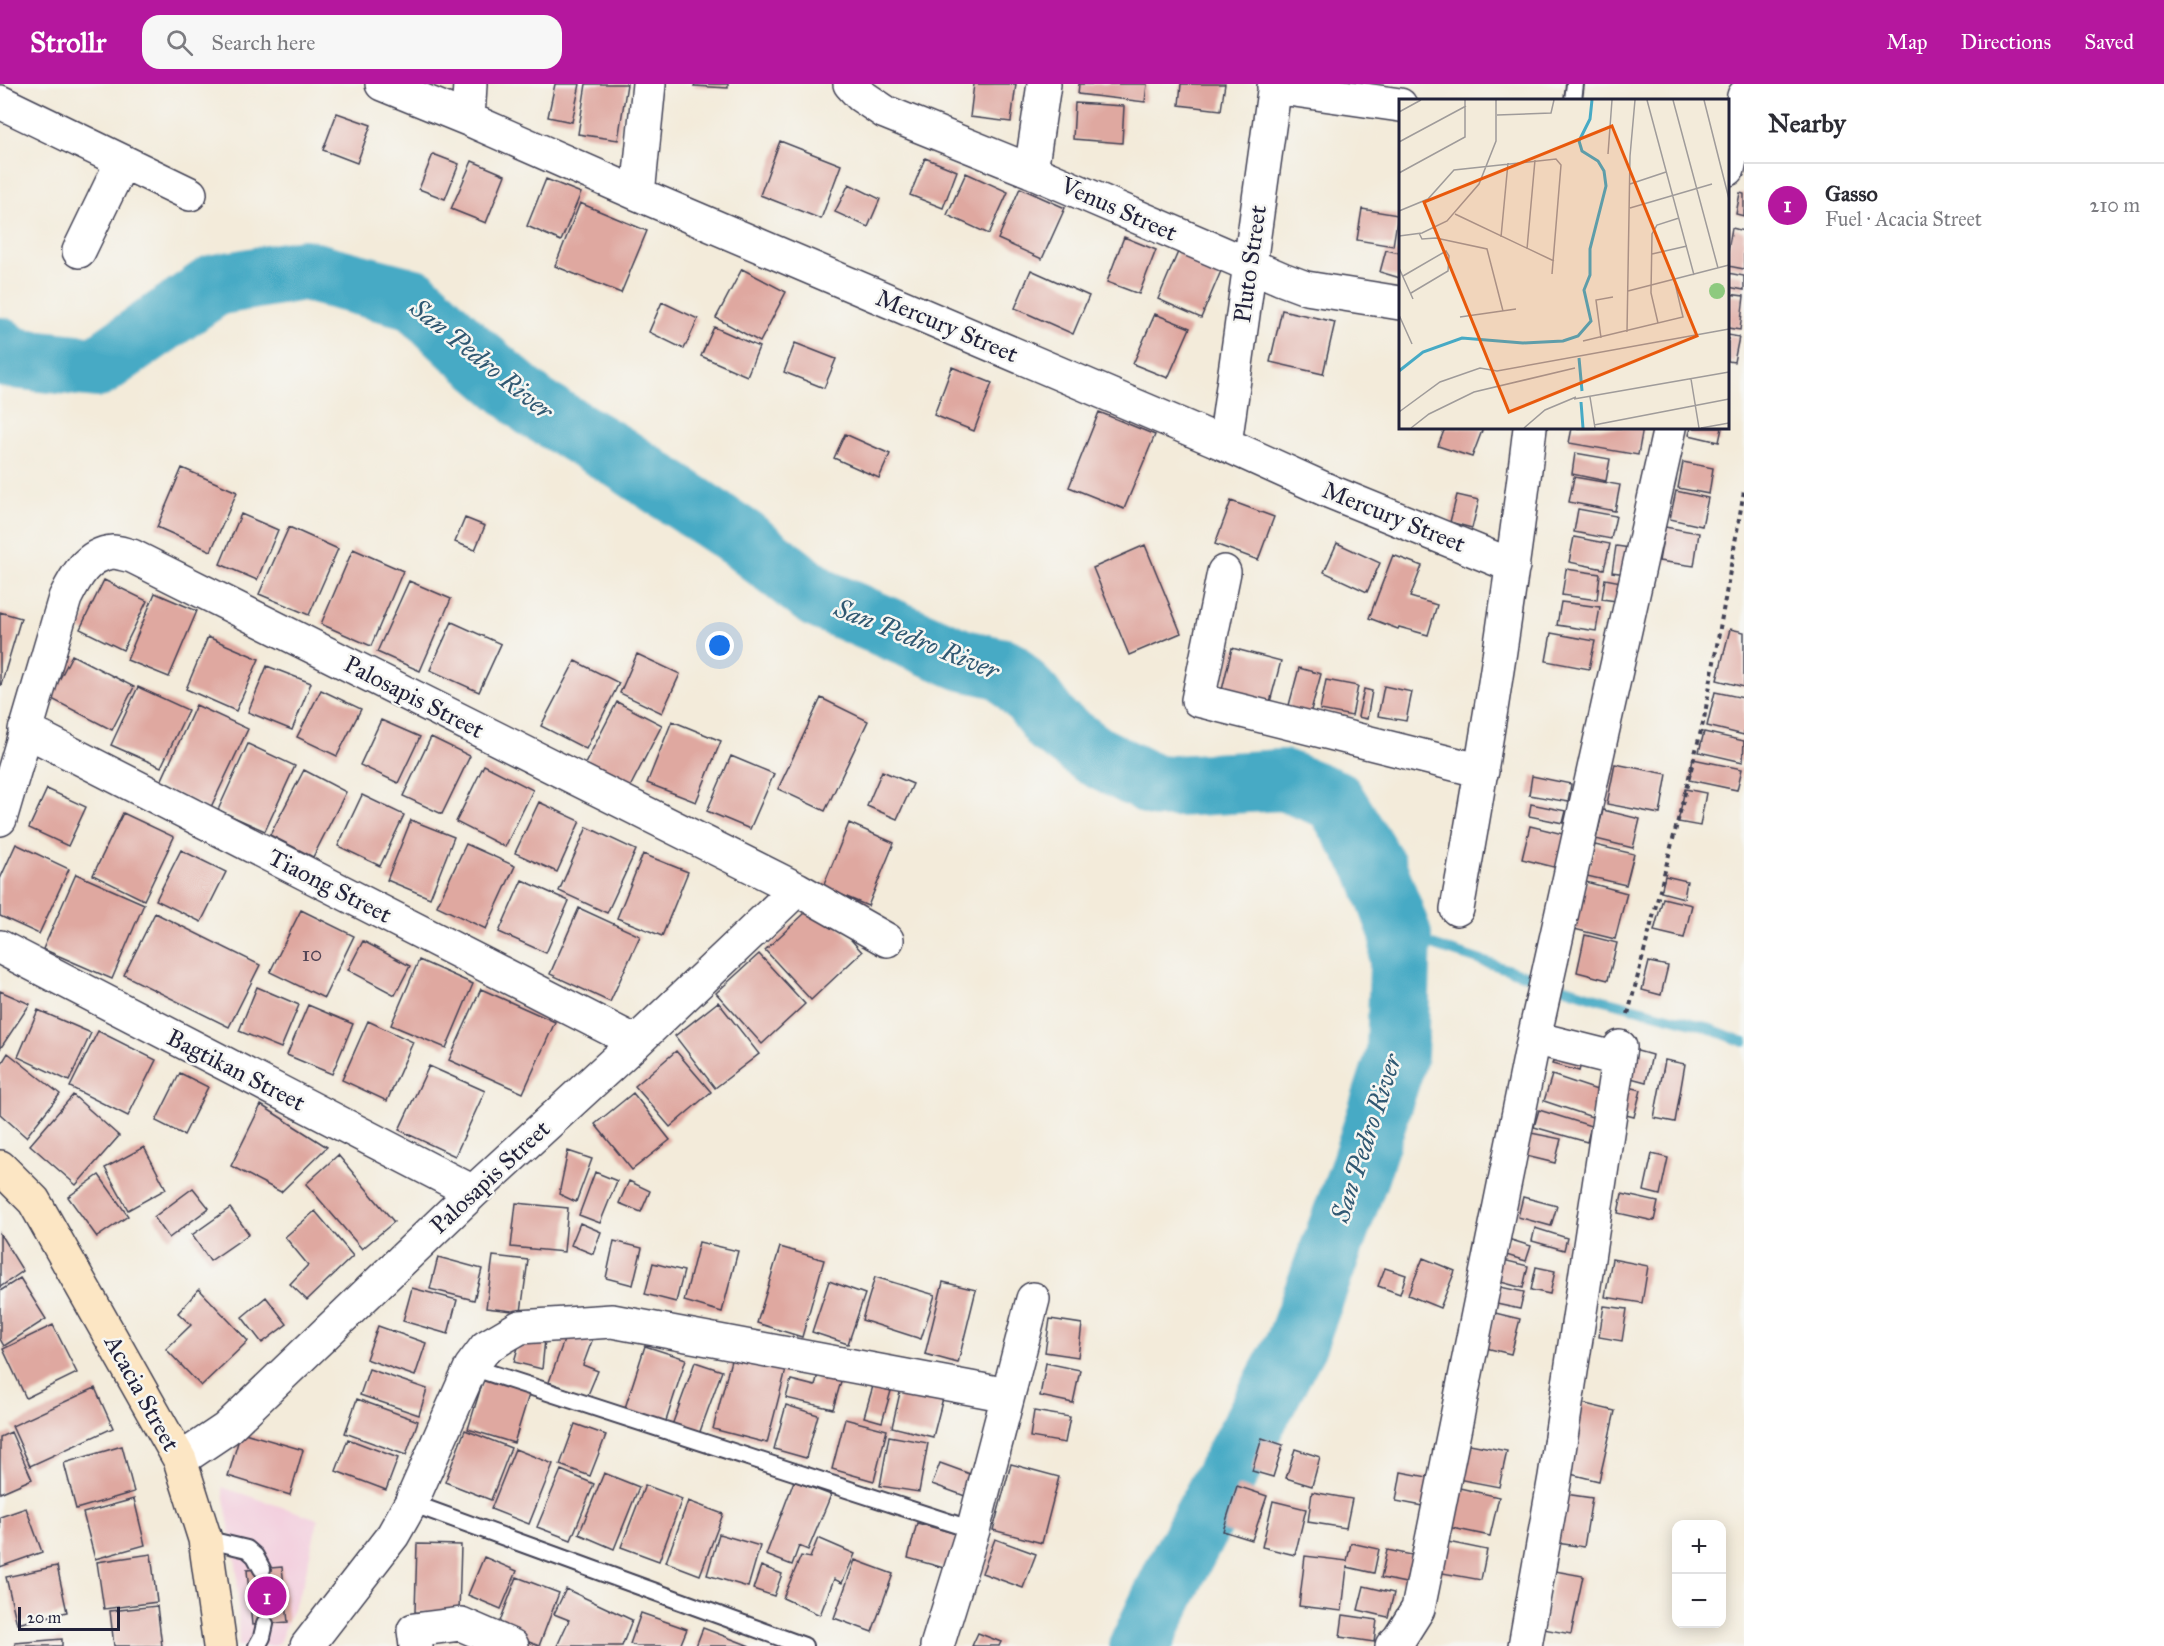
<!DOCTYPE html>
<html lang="en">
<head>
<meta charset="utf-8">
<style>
  body { margin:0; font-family:"IM FELL Great Primer",serif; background:#f7f7f7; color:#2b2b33 }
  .controls { position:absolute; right:18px; bottom:18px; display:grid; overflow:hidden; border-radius:12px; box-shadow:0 3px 15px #0003 }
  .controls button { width:54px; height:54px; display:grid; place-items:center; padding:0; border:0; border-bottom:2px solid #e1e1e2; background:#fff; color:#2b2b33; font:30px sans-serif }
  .scale { position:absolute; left:18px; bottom:15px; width:102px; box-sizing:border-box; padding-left:6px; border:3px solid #22223b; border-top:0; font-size:16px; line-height:21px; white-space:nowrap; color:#22223b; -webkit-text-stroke:4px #f6f6f2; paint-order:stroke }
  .you { position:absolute; left:720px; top:562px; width:21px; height:21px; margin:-15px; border:4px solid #fff; border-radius:50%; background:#1a73e8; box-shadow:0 0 0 9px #1a73e833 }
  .badge { display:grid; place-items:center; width:39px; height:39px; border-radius:50%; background:#b5179e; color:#fff; font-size:20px; font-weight:700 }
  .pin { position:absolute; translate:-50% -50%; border:3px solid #fff; box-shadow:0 2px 6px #0006 }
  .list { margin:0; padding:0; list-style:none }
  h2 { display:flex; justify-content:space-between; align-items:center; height:78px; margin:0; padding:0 24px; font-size:26px }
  h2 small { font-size:20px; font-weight:400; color:#7c7c81 }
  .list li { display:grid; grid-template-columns:39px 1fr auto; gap:18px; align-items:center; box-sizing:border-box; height:84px; padding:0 24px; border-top:2px solid #e1e1e2 }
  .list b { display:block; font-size:22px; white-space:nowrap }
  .list p { margin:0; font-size:20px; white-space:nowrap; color:#7c7c81 }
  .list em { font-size:20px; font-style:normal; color:#7c7c81 }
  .icon { flex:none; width:33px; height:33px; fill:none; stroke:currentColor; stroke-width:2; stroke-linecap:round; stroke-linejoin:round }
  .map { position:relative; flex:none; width:1744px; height:1562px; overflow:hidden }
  header { display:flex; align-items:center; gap:36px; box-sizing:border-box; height:84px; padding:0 30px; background:#b5179e; color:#fff }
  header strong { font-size:28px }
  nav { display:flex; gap:33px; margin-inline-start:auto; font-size:21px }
  .search { width:420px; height:54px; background:#f7f7f7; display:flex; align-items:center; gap:15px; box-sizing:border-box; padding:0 21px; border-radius:18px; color:#7c7c81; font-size:22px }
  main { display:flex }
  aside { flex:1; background:#fff }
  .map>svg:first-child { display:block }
</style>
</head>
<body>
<header>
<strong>Strollr</strong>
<div class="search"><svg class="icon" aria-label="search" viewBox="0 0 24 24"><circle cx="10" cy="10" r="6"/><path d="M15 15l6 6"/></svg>Search here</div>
<nav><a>Map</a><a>Directions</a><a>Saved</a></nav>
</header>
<main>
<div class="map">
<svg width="1744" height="1562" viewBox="0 0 1744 1562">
  <rect width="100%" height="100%" fill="#f6f6f2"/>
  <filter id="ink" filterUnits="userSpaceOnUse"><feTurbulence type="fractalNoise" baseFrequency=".0167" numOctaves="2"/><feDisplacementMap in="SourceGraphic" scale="12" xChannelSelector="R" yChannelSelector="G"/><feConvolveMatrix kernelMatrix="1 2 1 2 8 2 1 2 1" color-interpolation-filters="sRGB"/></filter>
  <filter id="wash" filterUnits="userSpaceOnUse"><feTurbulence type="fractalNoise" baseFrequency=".008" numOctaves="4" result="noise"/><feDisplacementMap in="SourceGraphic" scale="24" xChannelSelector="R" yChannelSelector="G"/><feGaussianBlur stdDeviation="1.35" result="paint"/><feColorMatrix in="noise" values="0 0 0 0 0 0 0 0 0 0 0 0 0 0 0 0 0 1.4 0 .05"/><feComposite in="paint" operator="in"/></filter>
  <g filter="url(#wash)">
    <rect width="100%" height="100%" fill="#f3ebda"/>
    <path fill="#f3cfde" d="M222,1403l96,32 -14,62 -24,60 -4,5h-37l-2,-76z"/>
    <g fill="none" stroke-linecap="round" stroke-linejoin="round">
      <path stroke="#46aac5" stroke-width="10" d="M1401,851l199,64 100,26 44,17"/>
      <path stroke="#46aac5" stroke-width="62" d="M0,264l12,10 85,9 118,-82 88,-15 111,29 50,48 70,60 83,49 125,83 76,59 145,62 41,9 28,29 20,27 43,31 62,31 126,-7 51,20 42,68 25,67 -4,120 -38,118 -63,171 -118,222 -38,80"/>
    </g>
    <g id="blocks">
      <path fill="#dfa8a0" d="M555,0h25l-8,38 -24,-5z
        M586,0h41l-9,56 -40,-6z
        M695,0h33v4l-34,-2z
        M974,0h42l-5,38 -41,-5z
        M1079,0h68l-2,18 -67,-8z
        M1181,0h44l-4,26 -42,-5z
        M1075,19l49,3 -2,37 -49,-4z
        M337,29l34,12 -14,38 -34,-13z
        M780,57l61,24 -20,54 -61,-24z
        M433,70l26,10 -14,35 -26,-10z
        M925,74l32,13 -14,37 -33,-13z
        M472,77l33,14 -19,48 -35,-14z
        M966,89l42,19 -19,42 -42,-19z
        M546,95l35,14 -20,48 -34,-15z
        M849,100l31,15 -12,28 -33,-15z
        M1020,104l45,20 -23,51 -44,-20z
        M1740,109l4,1v22l-8,-2z
        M580,119l67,28 -26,62 -66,-27z
        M1362,125l36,6 -5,31 -36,-6z
        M1732,144l12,3v38l-16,-3v-16z
        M1124,153l32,13 -17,44 -32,-12z
        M1386,166l14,3v25l-20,-6z
        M1178,168l43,19 -20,47 -43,-19z
        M742,185l44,23 -26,50 -44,-24z
        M1031,186l58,26 -16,38 -58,-26z
        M1728,189l16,3v14l-16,-3z
        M1728,210l16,2 -4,34 -12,-2z
        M662,218l36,17 -14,30 -35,-17z
        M1282,226l53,12 -12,52 -53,-12z
        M1155,230l35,14 -22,50 -35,-14z
        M714,243l45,20 -12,29 -46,-20z
        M1728,251l11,2 -5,25 -6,-1z
        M795,259l41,16 -12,29 -40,-16z
        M952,283l40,16 -18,48 -40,-16z
        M1099,328l56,23 -31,74 -55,-22z
        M1445,344h38l-11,29 -34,-11z
        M1572,344h71l-5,27 -69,-12z
        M1691,344h31l-3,14 -30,-7z
        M845,350l45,20 -11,24 -45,-20z
        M1575,369l35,6 -4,22 -34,-7z
        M1683,378l30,6 -4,26 -31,-6z
        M182,384l55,24 -26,59 -54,-24z
        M1574,393l46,8 -5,26 -46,-9z
        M1676,407l32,7 -6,28 -32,-7z
        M1457,411l22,5 -7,28 -22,-6z
        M1231,417l43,16 -16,43 -43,-16z
        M1578,425l38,7 -5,23 -37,-7z
        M241,430l37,16 -21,50 -37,-16z
        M465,434l20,8 -10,24 -20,-8z
        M289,443l49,22 -29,66 -50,-21z
        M1665,443l34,6 -5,33 -35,-5z
        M1574,453l36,7 -6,25 -35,-7z
        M1337,459l43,20 -13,29 -43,-20z
        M1145,461l36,88 -52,22 -36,-87z
        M1616,462l21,3 -4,26 -21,-3z
        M353,465l50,22 -32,75 -50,-22z
        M1393,471l29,11 -12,31 27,8 -9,30 -29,-8 -1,2 -29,-11z
        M1566,485l34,5 -3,26 -35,-5z
        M1605,495l22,4 -3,19 -22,-3z
        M104,496l43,21 -24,49 -43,-21z
        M409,497l42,18 -31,72 -43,-19z
        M155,509l42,18 -28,66 -42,-17z
        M1561,518l39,5 -4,24 -39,-6z
        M0,528l21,6 -20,67h-1z
        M452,538l49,22 -22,48 -49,-22z
        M1730,545l14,3v55l-27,-7z
        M1551,549l44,8 -6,28 -43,-8z
        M208,553l51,22 -23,52 -50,-22z
        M1232,564l49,13 -11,41 -48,-12z
        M637,570l43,20 -18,39 -42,-20z
        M72,571l62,32 -22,43 -62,-32z
        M575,577l44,22 -33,66 -45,-23z
        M267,582l44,17 -19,47 -44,-18z
        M1299,584l22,6 -11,40 -22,-5z
        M1326,596l32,6 -6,30 -32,-6z
        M1384,602l28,6 -6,29 -28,-5z
        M138,603l50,23 -27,57 -50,-22z
        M1364,605l8,2 -5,28 -9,-2z
        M321,606l40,19 -24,47 -40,-19z
        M1715,608l29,6v37l-37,-9z
        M821,614l47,23 -43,90 -47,-22z
        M617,618l45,23 -32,62 -45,-23z
        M196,621l52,24 -38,80 -51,-23z
        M381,636l39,17 -22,46 -38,-18z
        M672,637l49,20 -25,61 -49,-19z
        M1704,648l40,9 -1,21 -44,-10z
        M431,653l39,19 -28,58 -39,-18z
        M248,660l47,22 -30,65 -47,-21z
        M731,672l43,18 -24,55 -43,-18z
        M1693,675l49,10 -5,21 -48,-10z
        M1615,680l52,10 -7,40 -53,-10z
        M484,681l49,25 -28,57 -49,-25z
        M304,686l42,22 -33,65 -43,-22z
        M882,687l31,13 -16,35 -30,-13z
        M1532,692l39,8 -3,18 -39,-7z
        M47,705l39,18 -18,39 -39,-18z
        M1685,705l21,4 -6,33 -22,-4z
        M362,711l42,20 -24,51 -42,-20z
        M539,718l41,19 -23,51 -42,-19z
        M1531,720l35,7 -3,12 -34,-7z
        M1603,726l37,9 -7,29 -37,-9z
        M123,729l51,24 -30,63 -51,-25z
        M411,736l43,17 -24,61 -43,-18z
        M849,739l45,20 -26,63 -45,-19z
        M1530,742l37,9 -9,33 -36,-9z
        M587,743l49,23 -29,63 -48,-22z
        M16,760l53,25 -30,65 -39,-18v-37z
        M466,760l49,22 -29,63 -49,-23z
        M1595,761l39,9 -8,31 -39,-9z
        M181,766l45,22 -25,50 -45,-22z
        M643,770l45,18 -26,64 -45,-18z
        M76,790l68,30 -32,75 -69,-30z
        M1665,792l22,5 -3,17 -23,-6z
        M522,796l47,21 -23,52 -47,-21z
        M1586,798l41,11 -12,46 -41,-10z
        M1663,814l29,7 -8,33 -30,-7z
        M817,818l45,50 -51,48 -46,-50z
        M579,824l61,28 -30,66 -60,-28z
        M301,826l53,26 -30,62 -54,-26z
        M155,829l105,52 -31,62 -105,-52z
        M1585,851l32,8 -9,37 -31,-8z
        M363,857l47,25 -15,29 -47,-25z
        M759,870l46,50 -43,40 -46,-51z
        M419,876l54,24 -27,64 -55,-23z
        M1649,878l19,4 -7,29 -19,-5z
        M257,903l42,18 -18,43 -42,-17z
        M481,905l74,33 -32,71 -74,-33z
        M0,907l30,13 -30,45z
        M718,918l41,52 -44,34 -40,-52z
        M308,921l45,19 -21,50 -45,-19z
        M38,926l53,23 -22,48 -51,-24z
        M368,937l45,21 -26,59 -45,-21z
        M98,947l58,29 -28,56 -58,-29z
        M1557,966l26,6 -4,15 -27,-7z
        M1634,966l18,5 -6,27 -19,-5z
        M676,967l35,41 -41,35 -35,-41z
        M8,969l52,41 -34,43 -26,-23v-48z
        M1665,976l20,4 -10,58 -21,-4z
        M429,982l56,25 -30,65 -56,-26z
        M180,989l28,14 -24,48 -28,-14z
        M1552,991l48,16 -8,26 -48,-16z
        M1625,1002l16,4 -7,27 -16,-4z
        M633,1009l37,47 -38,30 -37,-46z
        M73,1011l46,41 -43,49 -46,-40z
        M261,1021l66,42 -46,45 -50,-26z
        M1539,1026l52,16 -4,16 -53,-15z
        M1531,1049l30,6 -6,24 -29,-7z
        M144,1063l22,42 -38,21 -23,-42z
        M568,1067l24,8 -16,43 -17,-8z
        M1652,1070l16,4 -8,37 -16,-4z
        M338,1071l56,67 -32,27 -56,-65z
        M595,1088l22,9 -17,42 -21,-8z
        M99,1091l29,41 -31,21 -29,-40z
        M629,1097l21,10 -9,21 -22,-9z
        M193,1104l16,20 -40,30 -15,-21z
        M1622,1110l36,8 -4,19 -36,-8z
        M1523,1113l34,9 -6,20 -33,-9z
        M516,1119l52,5 -4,44 -53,-5z
        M230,1124l19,26 -39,27 -18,-26z
        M315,1127l38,45 -46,44 -17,-16 18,-19 -23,-28z
        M580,1139l21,9 -8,22 -22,-9z
        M1535,1144l32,10 -3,12 -32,-9z
        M0,1150l23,37 -23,16z
        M1508,1155l23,7 -5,15 -23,-7z
        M614,1157l28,7 -9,37 -27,-7z
        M699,1158l39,9 -16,61 -38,-11z
        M780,1163l44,13 -22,77 -45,-14z
        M493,1172l35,4 -7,52 -35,-4z
        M438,1173l44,12 -8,31 -44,-11z
        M1423,1174l32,13 -15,37 -32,-13z
        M1495,1174l33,8 -5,22 -33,-9z
        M1612,1175l36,7 -6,37 -37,-6z
        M653,1179l31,8 -8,31 -31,-8z
        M1536,1183l19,4 -5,23 -19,-4z
        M1385,1184l21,7 -6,19 -22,-8z
        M875,1193l60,18 -14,44 -59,-19z
        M20,1194l26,41 -42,27 -4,-7v-48z
        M829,1197l36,13 -17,50 -36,-12z
        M943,1198l33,8 -18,73 -33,-9z
        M1491,1201l33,7 -4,17 -33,-7z
        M412,1204l45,12 -9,34 -45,-13z
        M199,1205l49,52 -47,45 -35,-37 25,-24 -13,-12z
        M266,1213l21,27 -25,19 -20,-26z
        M1604,1222l23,3 -5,32 -23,-4z
        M1495,1229l25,6 -9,35 -25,-6z
        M1050,1235l32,5 -4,33 -33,-5z
        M53,1241l24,48 -51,25 -23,-49z
        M378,1242l48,17 -11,33 -49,-17z
        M568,1245l25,9 -10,27 15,6 -11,26 -38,-15z
        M522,1249l23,6 -3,30 -28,-7z
        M735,1261l54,13 -22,85 -54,-14z
        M645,1262l41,13 -21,65 -41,-13z
        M695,1278l27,9 -24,66 -27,-9z
        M1046,1279l34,7 -7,33 -33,-7z
        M820,1281l24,6 -11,38 -47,-11 5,-18 24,6z
        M369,1285l58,20 -8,26 -59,-20z
        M485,1290l46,14 -17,55 -46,-14z
        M902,1300l42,10 -11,43 -41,-10z
        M873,1302l18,5 -9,31 -18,-5z
        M95,1304l18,40 -83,38 -18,-40z
        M357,1315l61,22 -12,34 -61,-22z
        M1577,1318l38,9 -16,70 -37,-9z
        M786,1321l32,10 -12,43 -32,-9z
        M1034,1327l36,6 -5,26 -35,-6z
        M845,1335l42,11 -13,51 -42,-12z
        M575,1340l31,11 -16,41 -30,-11z
        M465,1346l46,18 -20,52 -46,-18z
        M11,1348l21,47 -32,14v-56z
        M241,1348l62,18 -13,45 -62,-19z
        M889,1352l39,7 -9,49 -39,-6z
        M1262,1354l21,7 -10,32 -21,-6z
        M348,1355l50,19 -12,32 -50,-19z
        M1459,1358l48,9 -8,36 -47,-9z
        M122,1362l12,46 -58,17 -12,-46z
        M515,1365l38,15 -24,60 -38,-15z
        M1295,1365l25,8 -8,29 -26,-8z
        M940,1379l44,16 -8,21 -44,-16z
        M1011,1380l48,13 -17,66 -49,-13z
        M561,1386l33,14 -23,56 -34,-13z
        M1401,1388l32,6 -5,29 -32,-6z
        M604,1389l35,14 -25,62 -35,-15z
        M794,1397l37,14 -23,55 -9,-4 -7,19 -26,-10z
        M645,1401l37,14 -23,62 -38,-14z
        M1237,1402l30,10 -15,44 -29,-9z
        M1451,1402l48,11 -9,39 -47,-10z
        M1312,1408l40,7 -6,29 -38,-6z
        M1565,1410l27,4 -8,49 -27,-4z
        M134,1415l11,46 -50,14 -12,-46z
        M688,1417l35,13 -23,61 -34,-13z
        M1273,1417l33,8 -11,46 -33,-8z
        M26,1424l16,44 -42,15v-50z
        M917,1439l48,13 -10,35 -47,-13z
        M719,1450l41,12 -12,41 -41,-12z
        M818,1454l37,16 -13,29 -8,-4 -14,36 -37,-17 18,-42 9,2z
        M995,1455l41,15 -13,34 -41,-15z
        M1443,1457l44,9 -6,30 -44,-8z
        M1351,1459l28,6 -5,24 -27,-6 -5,44 -43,-5 6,-50 42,5z
        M417,1460l44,1 -2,68 -44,-1z
        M1387,1466l25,5 -6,28 -25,-5z
        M151,1470l6,48 -53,7 -7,-47z
        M484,1473l33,14 -16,38 -33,-14z
        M855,1476l38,14 -21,58 -38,-14z
        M57,1482l10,46 -50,12 -11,-47z
        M761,1482l21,8 -8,22 -21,-7z
        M282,1483l6,55 -36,3 -5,-55z
        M1555,1487l28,5 -12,58 -28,-5z
        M517,1493l42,16 -20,53 -42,-17z
        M1364,1502l30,7 -6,24 -30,-7z
        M566,1505l66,31 -10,26h-65l12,-26 -15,-6z
        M157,1522l5,40h-48l-4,-35z
        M641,1529l46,16 -7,17h-43l-7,-2z
        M1343,1531l34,5 -3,22 -34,-5z
        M703,1544l47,18h-54z
        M978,1549l23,9 -2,4h-27z
        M62,1555v7h-47v-3z"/>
    </g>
  </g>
  <g filter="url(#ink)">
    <use href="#blocks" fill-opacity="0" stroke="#414053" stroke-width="1.5"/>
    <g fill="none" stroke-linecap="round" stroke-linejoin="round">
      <g stroke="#414053" stroke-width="20">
        <path id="lane" d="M1573,16l2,-16
          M471,1283l502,163
          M411,1419l393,143
          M205,1455l42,10 8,7 7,13
          M257,1562l5,-9 3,-13"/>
      </g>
      <g stroke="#414053" stroke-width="36">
        <path id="street" d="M382,0l86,35 170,75 587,250 106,48 182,74
          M850,0l10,11 25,17 146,59 251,108 24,9 94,15
          M1274,3l126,18
          M0,18l190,92
          M468,35l2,-35
          M1728,85l16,-73
          M1031,87l13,-87
          M638,110l11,-110
          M79,167l43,-89
          M1225,360l50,-360
          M1224,488l-26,128 284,71
          M25,646l611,312
          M0,735l65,-221c10,-20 22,-44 48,-46 6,0 13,3 19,4l665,333 90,51
          M1457,825c29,-160 54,-320 73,-481
          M0,863l473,245
          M1534,954l84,21
          M180,1376l46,-31 247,-237 163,-150 161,-153
          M307,1562l86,-111 18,-32 60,-136 15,-20 34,-20 92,-6 396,74
          M416,1562l-2,-16 47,-6 51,22
          M937,1562l36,-116 60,-231
          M1392,1562l7,-7 19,-30 116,-571 136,-610
          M1525,1562l30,-169 65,-430"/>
      </g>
      <g stroke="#414053" stroke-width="36">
        <path id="secondary" d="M0,1083l34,34 146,259 25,79 15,107"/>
      </g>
      <path stroke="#414053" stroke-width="4" stroke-dasharray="4.5 4.5" stroke-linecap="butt" d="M1628,930l76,-295 40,-228"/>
      <use href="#lane" stroke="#fff" stroke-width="16"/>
      <use href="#street" stroke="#fff" stroke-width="33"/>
      <use href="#secondary" stroke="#fce6c4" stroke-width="33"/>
    </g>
  </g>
  <g text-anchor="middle" stroke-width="5" stroke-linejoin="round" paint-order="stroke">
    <g font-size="21" fill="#514454">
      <text x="312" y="877">10</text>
    </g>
    <g font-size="24" fill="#22223b" stroke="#f6f6f2">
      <text transform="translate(1119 125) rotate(24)" y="8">Venus Street</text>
      <text transform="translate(1250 180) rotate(-82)" y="8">Pluto Street</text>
      <text transform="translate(947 242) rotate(23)" y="8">Mercury Street</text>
      <text transform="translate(1394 433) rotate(22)" y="8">Mercury Street</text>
      <text transform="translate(414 613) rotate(27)" y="8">Palosapis Street</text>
      <text transform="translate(330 802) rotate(27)" y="8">Tiaong Street</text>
      <text transform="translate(236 986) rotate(27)" y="8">Bagtikan Street</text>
      <text transform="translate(490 1093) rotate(-43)" y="8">Palosapis Street</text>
      <text transform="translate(142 1309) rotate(61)" y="8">Acacia Street</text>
    </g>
    <g font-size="26" font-style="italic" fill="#305872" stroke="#f6f6f2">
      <text transform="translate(482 275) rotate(39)" y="9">San Pedro River</text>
      <text transform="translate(917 555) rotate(22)" y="9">San Pedro River</text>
      <text transform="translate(1366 1054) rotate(-72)" y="9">San Pedro River</text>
    </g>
  </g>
  <g transform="translate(1399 15)">
    <rect width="330" height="330" fill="#f3ebda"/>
    <path d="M310 192a8 8 0 1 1 16 0a8 8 0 1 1-16 0Z" fill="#8eca7f"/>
    <path fill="none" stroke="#46aac5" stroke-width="3" d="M180,259l3,33M0,272l24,-19 39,-14 61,5 40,-2 15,-5 13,-15 -7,-31 6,-15v-26l16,-63 -2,-15 -6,-10 -16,-10 -3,-10 11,-22 2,-19M182,303l2,26"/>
    <path fill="none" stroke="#9f9b9a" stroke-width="1.5" d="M248,1l47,175M274,1l45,168M305,1l25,99M0,13l22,-12M98,16l54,-2 3,-13M0,43l67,-36M209,55l4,-54M0,74l66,-36v-37M231,85l36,-12M231,109l82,-24M0,112l29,-12 26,-29 102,-11 5,6 -9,109M56,115l99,47M20,134l3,6 14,-1 51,11 16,62M0,137l23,-3 25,-12 32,-37 17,-43v-41M102,138l7,-74M128,150l8,-89M253,155l35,-8M0,169l14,31M4,177l43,-25 3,5 -1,15 -37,22M229,192l101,-26M0,216l13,29M61,218l56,-8M259,224l-7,-30 1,-59 5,-9 22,-7M228,233l3,-176 5,-56M202,239l-5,-38 17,-3M184,242l100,-24 -9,-38M292,280l8,49M191,298l5,31M175,300l155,-27M0,313l41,-30 40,-14 17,3 232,-42M195,326l135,-26M12,329l18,-14 45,-22 101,-24M125,329l21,-18 31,-13M302,329l28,-5"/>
    <path fill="#e8590c" fill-opacity="0.15" stroke="#e8590c" stroke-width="3" d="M213,27l85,210 -188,76 -85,-210z"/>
    <rect width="330" height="330" fill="none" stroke="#22223b" stroke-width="3"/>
  </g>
</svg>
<div class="controls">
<button>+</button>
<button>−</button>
</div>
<div class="scale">20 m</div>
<div class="you"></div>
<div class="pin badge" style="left:267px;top:1512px">1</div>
</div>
<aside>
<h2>Nearby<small></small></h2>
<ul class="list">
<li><span class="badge">1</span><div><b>Gasso</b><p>Fuel · Acacia Street</p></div><em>210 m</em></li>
</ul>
</aside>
</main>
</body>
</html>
